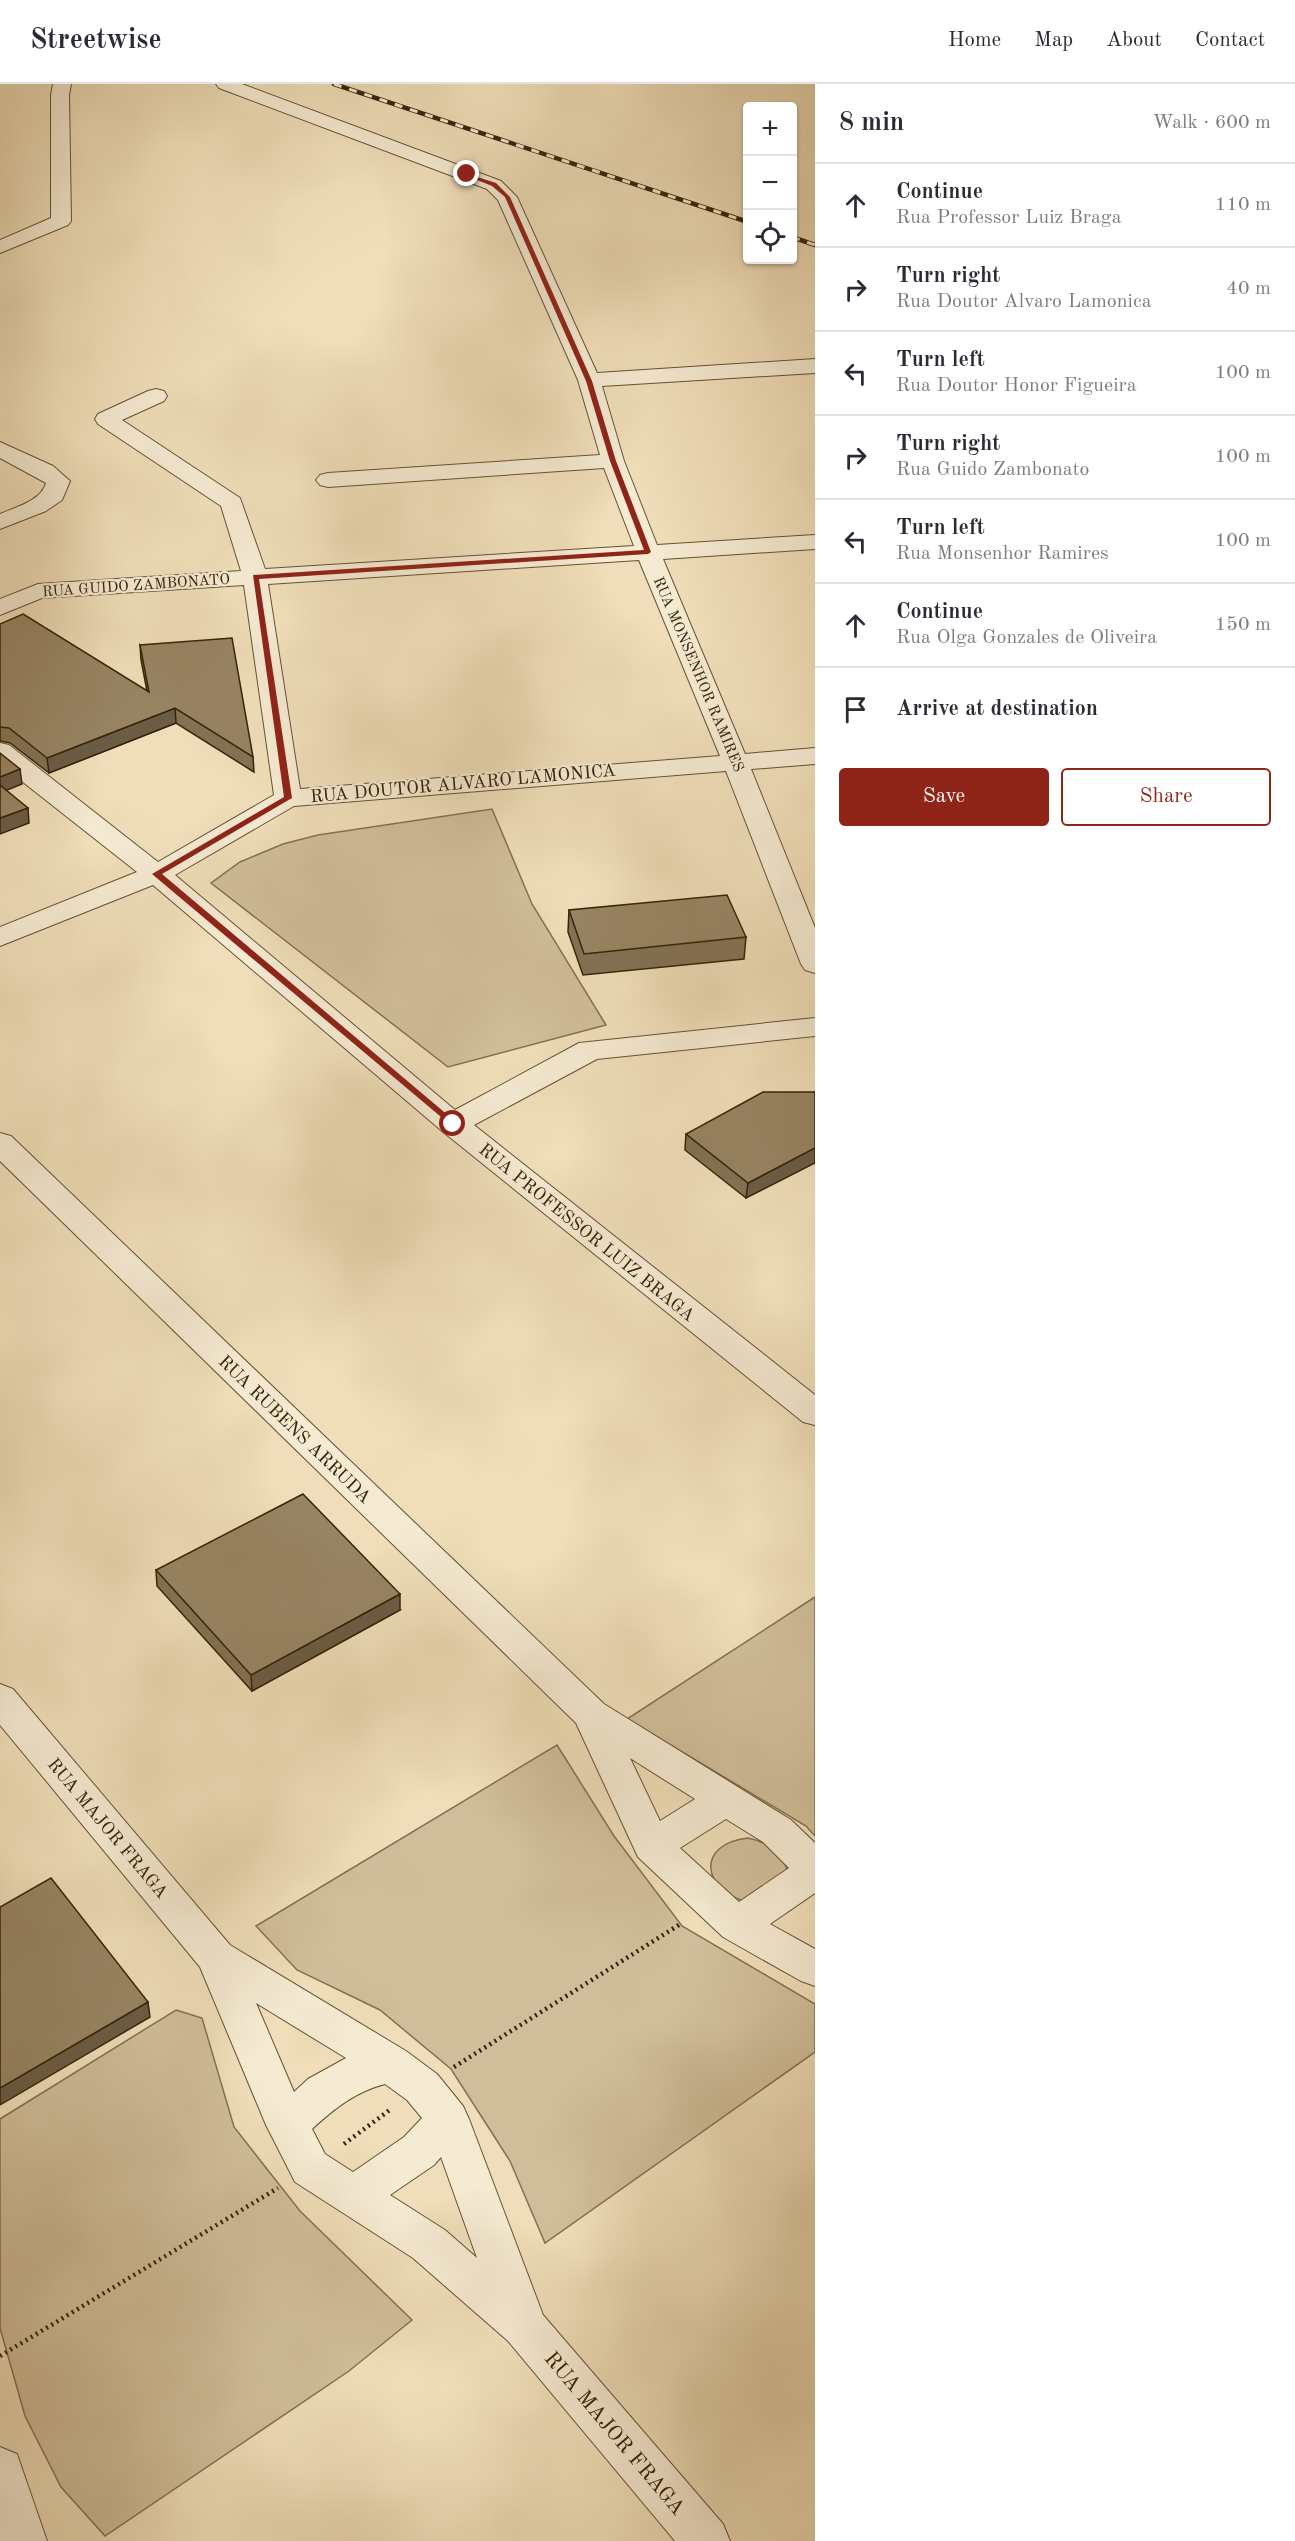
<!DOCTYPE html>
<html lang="en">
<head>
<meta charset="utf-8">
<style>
  body { margin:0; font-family:"Old Standard TT",serif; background:#f2f2f3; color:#2b2b33 }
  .controls { position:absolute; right:18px; top:18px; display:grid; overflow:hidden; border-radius:6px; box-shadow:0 2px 4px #0004 }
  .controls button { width:54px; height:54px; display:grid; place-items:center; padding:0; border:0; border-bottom:2px solid #e1e1e2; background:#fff; color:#2b2b33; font:30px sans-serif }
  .stop { position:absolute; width:18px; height:18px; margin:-14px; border:4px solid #8f2418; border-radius:50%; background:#fff }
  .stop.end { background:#8f2418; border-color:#fff; box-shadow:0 2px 6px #0008 }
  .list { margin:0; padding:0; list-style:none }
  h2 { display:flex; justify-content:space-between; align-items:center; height:78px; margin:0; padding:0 24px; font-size:26px }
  h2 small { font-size:20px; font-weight:400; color:#7c7c81 }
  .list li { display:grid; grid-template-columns:39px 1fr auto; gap:18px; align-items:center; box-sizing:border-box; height:84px; padding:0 24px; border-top:2px solid #e1e1e2 }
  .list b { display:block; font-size:22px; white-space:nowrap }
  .list p { margin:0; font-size:20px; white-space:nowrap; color:#7c7c81 }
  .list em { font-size:20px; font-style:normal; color:#7c7c81 }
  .actions { display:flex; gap:12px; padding:18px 24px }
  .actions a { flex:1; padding:14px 0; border:2px solid #8f2418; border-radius:6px; text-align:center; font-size:21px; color:#8f2418 }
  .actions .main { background:#8f2418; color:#fff }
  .icon { flex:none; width:33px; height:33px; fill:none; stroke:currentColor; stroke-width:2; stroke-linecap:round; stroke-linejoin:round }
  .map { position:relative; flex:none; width:815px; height:2457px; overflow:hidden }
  header { display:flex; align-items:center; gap:36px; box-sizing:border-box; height:84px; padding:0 30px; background:#fff; border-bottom:2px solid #e1e1e2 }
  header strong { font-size:28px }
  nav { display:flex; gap:33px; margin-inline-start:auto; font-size:21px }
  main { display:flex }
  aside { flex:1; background:#fff }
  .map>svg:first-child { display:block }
</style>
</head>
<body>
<header>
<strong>Streetwise</strong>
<nav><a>Home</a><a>Map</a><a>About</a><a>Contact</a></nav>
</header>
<main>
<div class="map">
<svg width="815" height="2457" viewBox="0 0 815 2457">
  <rect width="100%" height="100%" fill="#efdeb9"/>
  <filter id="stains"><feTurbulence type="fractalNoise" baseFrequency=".00333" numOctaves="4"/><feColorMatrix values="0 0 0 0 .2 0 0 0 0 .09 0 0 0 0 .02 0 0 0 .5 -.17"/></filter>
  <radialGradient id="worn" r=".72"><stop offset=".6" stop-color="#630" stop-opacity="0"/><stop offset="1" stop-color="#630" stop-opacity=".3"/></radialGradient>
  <path fill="#d0be9a" stroke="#847050" stroke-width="1.5" d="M492,725l40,95 74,121 -158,42 -237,-184 29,-21 43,-18 35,-9z
    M815,1513v239l-9,-10 -179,-107z
    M557,1661l57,91 68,90 133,78v48l-270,191 -35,-82 -59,-92 -71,-59 -83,-40 -41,-44z
    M748,1754c20,4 35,14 40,35l-40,29c-46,-11 -53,-58 0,-64z
    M176,1926l26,8 32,109 66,84 112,109 -63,51 -244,165 -44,-49 -36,-71 -25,-88v-209z"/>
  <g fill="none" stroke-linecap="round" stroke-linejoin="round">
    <g stroke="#655232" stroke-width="2">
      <path id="minor" d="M53,0h18l-2,11 2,126 -3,4 -68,28v-13l51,-22v-123z
        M216,0h26l259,97 16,16 80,176 218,-14v14l-213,13 22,75 33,84 158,-10v14l-152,10 82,195 70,-6v16l-64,5 64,159v45l-10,-3 -4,-6 -75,-193 -432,35 -119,69 280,235 124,-67 236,-25v18l-218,23 -123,66 341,270v30l-12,-3 -361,-291 -289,-246 -153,61v-19l137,-55 -137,-108v-21l9,2 149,117 116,-67 -30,-210 -202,13 -42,17v-16l38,-15 203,-13 -20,-65 -123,-82 -3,-5 3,-5 50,-23 8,-2 8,2 3,5 -3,5 -42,19 118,78 25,71 369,-23 -30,-78 -276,19 -8,-2 -4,-5 4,-5 8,-2 272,-18 -22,-75 -80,-180 -11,-11 -268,-101zM639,476l81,196 -420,33 -32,-205z
        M0,358l53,24 17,15 -8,19 -16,11 -46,18v-15c16,-7 41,-13 46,-31l-46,-25z
        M0,1049l11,3 593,568 187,116 24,23v50l-45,31 45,25v37l-14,-5 -78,-44 -85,-80 -62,-134 -576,-562zM630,1674l65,41 -35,22zM726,1735l37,23 26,26 -50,34 -59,-54z
        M0,1600l13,5 217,256 176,106 31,23 26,32 6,13 74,196 180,209 7,17h-55l-167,-200 -95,-83 -118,-76 -29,-57 -66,-158 -200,-242zM256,1919l90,55 -38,21 -14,13zM385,2000l22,16 15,18 -18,19 -51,35 -28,-18 -13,-25c23,-21 43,-37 73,-45zM441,2073l36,101 -32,-28 -55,-35 44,-30z
        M0,2363l17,7 30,87h-47z"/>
    </g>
    <path stroke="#372305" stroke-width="4.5" stroke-dasharray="2 4" stroke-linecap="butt" d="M454,1983l228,-144
      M344,2060l47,-35
      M0,2272l278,-168"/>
    <use href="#minor" fill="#f5ead2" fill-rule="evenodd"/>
    <g stroke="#372305" stroke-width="4.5">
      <path id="rail" d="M334,0l414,138
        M792,153l23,8"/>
    </g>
    <use href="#rail" stroke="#f5ead2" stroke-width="3" stroke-dasharray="8" stroke-linecap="butt"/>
  </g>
  <path fill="#827255" stroke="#372305" stroke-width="1.5" d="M0,540l147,67 -6,-31 -1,-15 113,112 1,15 -78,-49 -127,50 -39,-30 -10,-2z
    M569,826l177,27 -2,22 -161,16 -15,-43z
    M815,1008l-69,106 -61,-48 1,-16z
    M156,1486l244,40 -148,81 -95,-105z"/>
  <path fill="#6a5c45" stroke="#372305" stroke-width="1.5" d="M175,624l1,15 -127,50 -2,-15z
    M20,685l2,15 -22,9v-16z
    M28,724l1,15 -29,11v-16z
    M815,1064v15l-69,35 2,-15z
    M400,1510v16l-148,81 -1,-16z
    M148,1918l2,15 -150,88v-17z"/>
  <path fill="#978463" stroke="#372305" stroke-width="1.5" d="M23,530l126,78 -9,-47 92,-7 21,119 -78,-49 -128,50 -38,-30 -9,-1v-103z
    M0,669l20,16 -20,8z
    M0,701l28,23 -28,10z
    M727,811l19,42 -162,17 -15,-44z
    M763,1008h52v56l-67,35 -62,-49z
    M303,1410l97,100 -149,81 -95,-105z
    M51,1794l97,124 -148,86v-181z"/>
  <path fill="#8f2418" d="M465,89l31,10 14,14 82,184 24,80 35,91 -3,2 -389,25 33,219 -130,76 294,248v4l-3,1 -301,-253 132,-77 -31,-222 391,-25 -34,-89 -24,-80 -81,-184 -13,-11 -27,-11z"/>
  <g text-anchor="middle" stroke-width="4.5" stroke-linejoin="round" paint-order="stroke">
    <g font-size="15" fill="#372305" stroke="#f5ead2">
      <text transform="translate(136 501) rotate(-4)" y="5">RUA GUIDO ZAMBONATO</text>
      <text transform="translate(699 590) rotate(67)" y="5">RUA MONSENHOR RAMIRES</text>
    </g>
    <g font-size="18" fill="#372305" stroke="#f5ead2">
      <text transform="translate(463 699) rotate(-5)" y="6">RUA DOUTOR ALVARO LAMONICA</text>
      <text transform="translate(587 1148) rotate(39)" y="6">RUA PROFESSOR LUIZ BRAGA</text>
      <text transform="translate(295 1345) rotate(44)" y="6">RUA RUBENS ARRUDA</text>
      <text transform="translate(108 1744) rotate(50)" y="6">RUA MAJOR FRAGA</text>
    </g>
    <g font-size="21" fill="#372305" stroke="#f5ead2">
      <text transform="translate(615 2349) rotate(50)" y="7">RUA MAJOR FRAGA</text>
    </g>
  </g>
  <rect width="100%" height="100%" filter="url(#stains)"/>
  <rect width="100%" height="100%" fill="url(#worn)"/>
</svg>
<div class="controls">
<button>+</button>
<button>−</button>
<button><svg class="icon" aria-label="locate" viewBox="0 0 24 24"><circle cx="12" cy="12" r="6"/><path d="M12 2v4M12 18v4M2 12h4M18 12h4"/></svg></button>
</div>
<div class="stop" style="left:453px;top:1040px"></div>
<div class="stop end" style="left:467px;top:90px"></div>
</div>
<aside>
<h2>8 min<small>Walk · 600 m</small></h2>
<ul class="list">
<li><svg class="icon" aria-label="ahead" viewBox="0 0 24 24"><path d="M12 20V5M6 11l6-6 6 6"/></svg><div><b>Continue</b><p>Rua Professor Luiz Braga</p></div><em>110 m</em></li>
<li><svg class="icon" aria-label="right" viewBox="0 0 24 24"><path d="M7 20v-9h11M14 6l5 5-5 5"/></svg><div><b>Turn right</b><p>Rua Doutor Alvaro Lamonica</p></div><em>40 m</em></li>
<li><svg class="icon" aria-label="left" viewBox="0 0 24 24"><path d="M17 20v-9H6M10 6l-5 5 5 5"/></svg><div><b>Turn left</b><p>Rua Doutor Honor Figueira</p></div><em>100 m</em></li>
<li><svg class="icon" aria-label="right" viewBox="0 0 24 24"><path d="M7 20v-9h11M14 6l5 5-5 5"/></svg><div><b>Turn right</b><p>Rua Guido Zambonato</p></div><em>100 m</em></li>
<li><svg class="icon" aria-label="left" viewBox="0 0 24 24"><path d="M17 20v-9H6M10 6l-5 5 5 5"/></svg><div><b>Turn left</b><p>Rua Monsenhor Ramires</p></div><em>100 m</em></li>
<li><svg class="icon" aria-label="ahead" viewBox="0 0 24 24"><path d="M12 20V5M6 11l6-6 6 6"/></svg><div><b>Continue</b><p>Rua Olga Gonzales de Oliveira</p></div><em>150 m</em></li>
<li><svg class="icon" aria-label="arrive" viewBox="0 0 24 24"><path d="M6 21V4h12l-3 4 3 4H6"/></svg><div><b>Arrive at destination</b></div></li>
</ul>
<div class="actions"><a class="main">Save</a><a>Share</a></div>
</aside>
</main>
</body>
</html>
